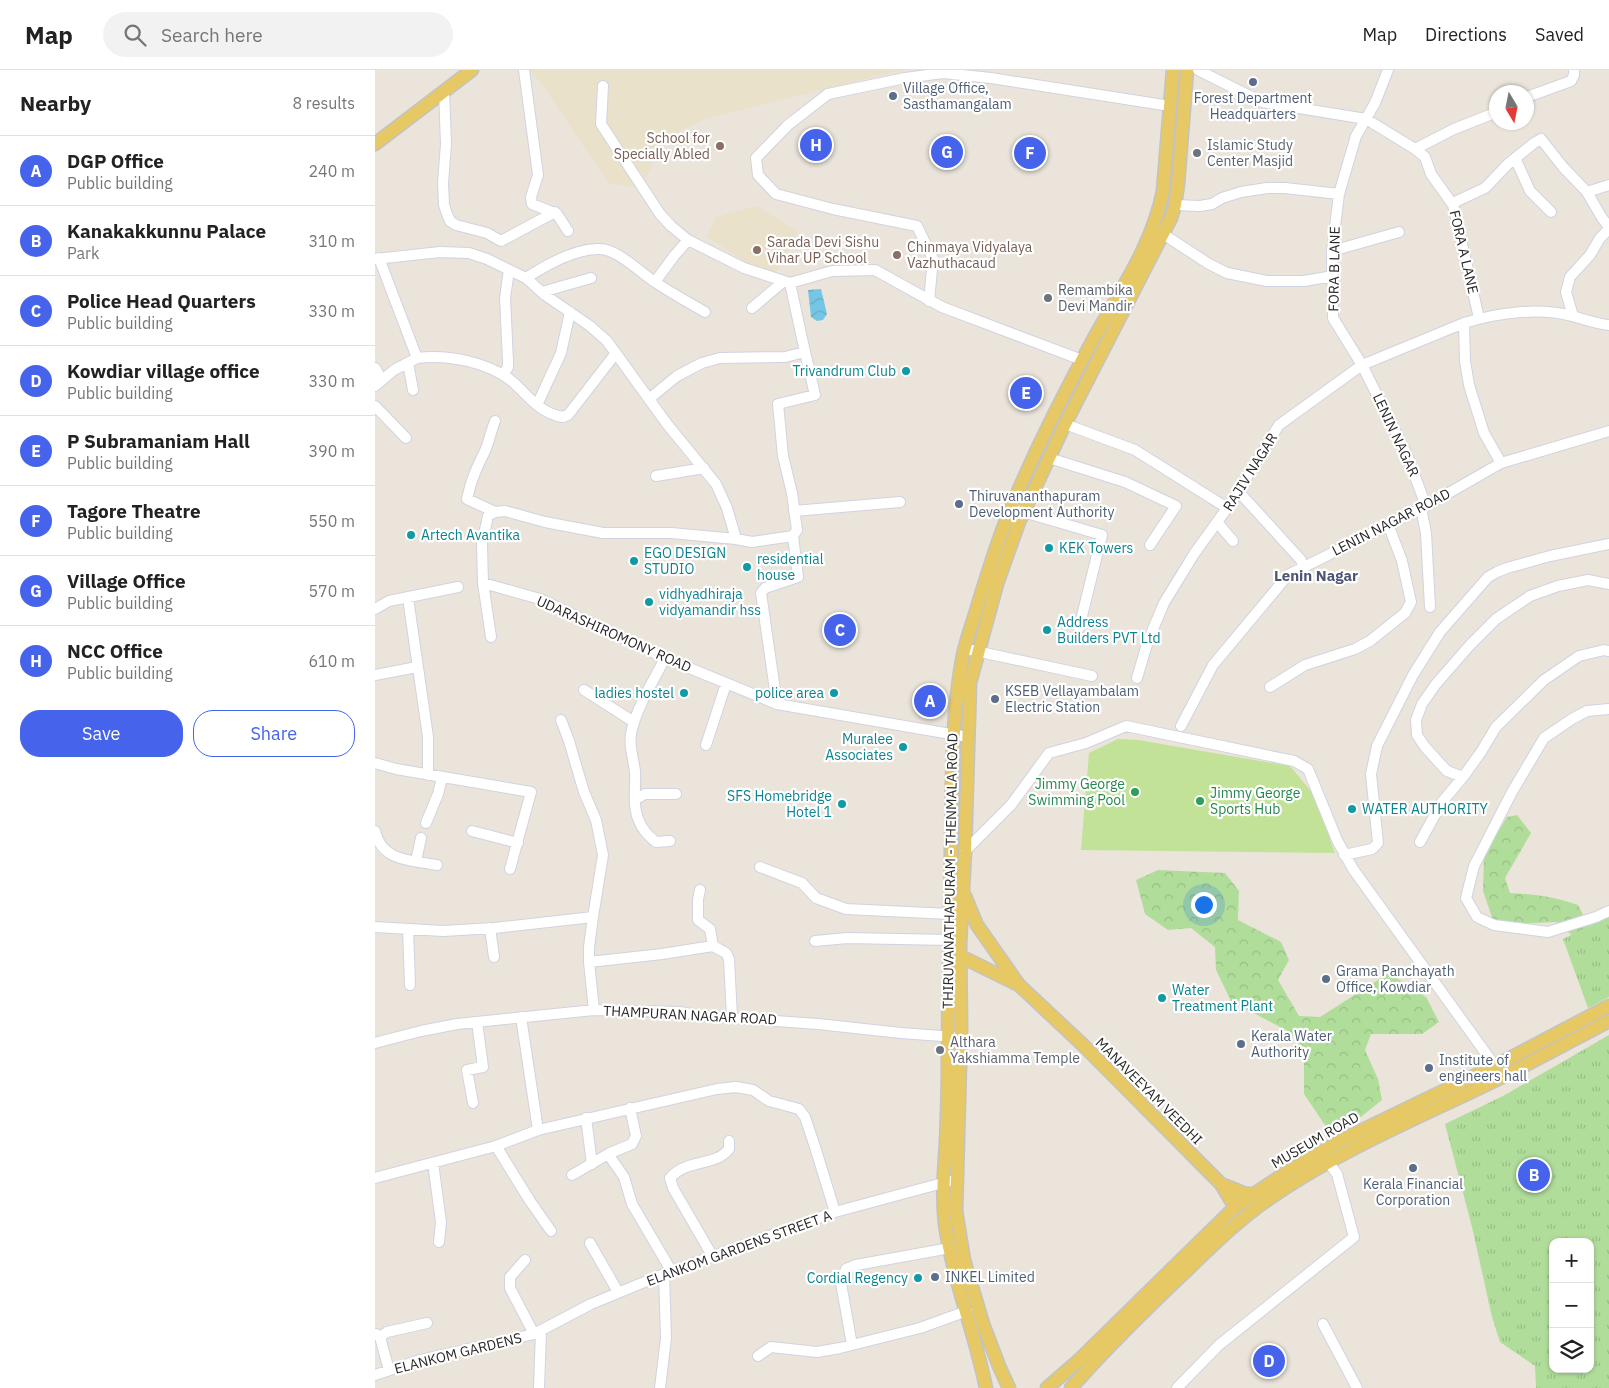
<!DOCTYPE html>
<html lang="en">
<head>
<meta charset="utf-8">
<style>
  body { margin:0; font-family:"IBM Plex Sans",sans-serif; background:#f2f2f2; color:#222 }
  .controls { position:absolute; right:15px; bottom:15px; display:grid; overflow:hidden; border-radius:10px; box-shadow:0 1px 4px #0004 }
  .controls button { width:45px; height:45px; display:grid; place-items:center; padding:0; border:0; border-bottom:1px solid #e0e0e0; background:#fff; color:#222; font:25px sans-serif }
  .compass { position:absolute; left:1114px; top:15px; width:45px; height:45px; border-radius:50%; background:#fff; box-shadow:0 1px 4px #0004; rotate:170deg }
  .you { position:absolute; left:828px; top:834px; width:18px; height:18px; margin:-12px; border:4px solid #fff; border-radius:50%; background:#1a73e8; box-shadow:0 0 0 8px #1a73e833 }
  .badge { display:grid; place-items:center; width:32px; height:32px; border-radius:50%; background:#4663ec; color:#fff; font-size:16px; font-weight:700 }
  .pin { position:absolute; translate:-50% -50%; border:2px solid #fff; box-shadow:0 1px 5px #0006 }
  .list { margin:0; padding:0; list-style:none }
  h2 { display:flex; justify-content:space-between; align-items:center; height:65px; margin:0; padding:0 20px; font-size:21px }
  h2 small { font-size:16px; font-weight:400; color:#767676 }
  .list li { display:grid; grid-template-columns:32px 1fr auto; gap:15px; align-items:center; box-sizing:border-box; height:70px; padding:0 20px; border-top:1px solid #e0e0e0 }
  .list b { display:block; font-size:19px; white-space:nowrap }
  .list p { margin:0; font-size:16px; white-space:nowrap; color:#767676 }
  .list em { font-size:16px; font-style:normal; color:#767676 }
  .actions { display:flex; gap:10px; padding:15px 20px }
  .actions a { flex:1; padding:11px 0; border:1px solid #4663ec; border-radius:20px; text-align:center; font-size:18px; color:#4663ec }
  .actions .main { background:#4663ec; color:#fff }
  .icon { flex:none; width:28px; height:28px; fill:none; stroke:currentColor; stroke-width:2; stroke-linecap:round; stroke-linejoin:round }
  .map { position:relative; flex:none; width:1234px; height:1318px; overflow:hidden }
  header { display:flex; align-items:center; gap:30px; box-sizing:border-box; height:70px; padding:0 25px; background:#fff; border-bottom:1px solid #e0e0e0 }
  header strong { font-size:24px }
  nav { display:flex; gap:28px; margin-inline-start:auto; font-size:18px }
  .search { width:350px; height:45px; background:#f2f2f2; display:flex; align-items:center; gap:12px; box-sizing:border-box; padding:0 18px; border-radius:28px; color:#767676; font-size:19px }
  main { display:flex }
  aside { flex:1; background:#fff }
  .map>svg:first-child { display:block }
</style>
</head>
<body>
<header>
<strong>Map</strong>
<div class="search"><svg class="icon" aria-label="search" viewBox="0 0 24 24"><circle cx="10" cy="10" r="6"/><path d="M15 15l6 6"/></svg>Search here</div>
<nav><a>Map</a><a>Directions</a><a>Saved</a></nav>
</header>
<main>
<aside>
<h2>Nearby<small>8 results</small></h2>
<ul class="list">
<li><span class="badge">A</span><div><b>DGP Office</b><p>Public building</p></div><em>240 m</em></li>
<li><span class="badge">B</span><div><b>Kanakakkunnu Palace</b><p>Park</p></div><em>310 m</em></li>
<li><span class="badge">C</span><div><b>Police Head Quarters</b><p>Public building</p></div><em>330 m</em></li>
<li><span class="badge">D</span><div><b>Kowdiar village office</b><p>Public building</p></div><em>330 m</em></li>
<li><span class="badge">E</span><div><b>P Subramaniam Hall</b><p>Public building</p></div><em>390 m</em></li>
<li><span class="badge">F</span><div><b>Tagore Theatre</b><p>Public building</p></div><em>550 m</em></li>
<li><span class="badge">G</span><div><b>Village Office</b><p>Public building</p></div><em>570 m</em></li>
<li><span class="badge">H</span><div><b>NCC Office</b><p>Public building</p></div><em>610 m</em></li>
</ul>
<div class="actions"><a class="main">Save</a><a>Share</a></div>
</aside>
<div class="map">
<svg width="1234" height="1318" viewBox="0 0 1234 1318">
  <defs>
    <pattern id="forest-crowns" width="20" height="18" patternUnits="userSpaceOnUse" patternTransform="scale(1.25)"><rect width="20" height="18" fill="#b1dd9b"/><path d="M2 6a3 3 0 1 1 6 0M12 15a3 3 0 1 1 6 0" fill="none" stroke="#98be86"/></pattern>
    <pattern id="park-tufts" width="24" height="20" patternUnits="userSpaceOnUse" patternTransform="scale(1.25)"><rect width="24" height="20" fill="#b1dd9b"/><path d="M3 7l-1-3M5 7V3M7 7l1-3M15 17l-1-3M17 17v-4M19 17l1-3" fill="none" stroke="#98be86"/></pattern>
    <pattern id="water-waves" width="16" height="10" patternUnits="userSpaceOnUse" patternTransform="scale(1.25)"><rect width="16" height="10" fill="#75c6e5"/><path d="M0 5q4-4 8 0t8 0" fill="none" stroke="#65aac4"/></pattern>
  </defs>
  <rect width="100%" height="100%" fill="#eae4db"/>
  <path fill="#eae1cb" d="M155,0h372l-197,49 -33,16 -18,24 -12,29 -34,-5 -67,-100z
    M381,136l42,25 -22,42 -30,-11 -39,-25 9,-20z"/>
  <path fill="url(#forest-crowns)" d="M1142,745l14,18 -26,45 5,15c24,1 45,4 68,12l11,21 -10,15 -23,-19 -44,2 -19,-4 -10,-29 1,-36 23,-38z
    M783,800l67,3 14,18 -1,29 43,22 8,18 -11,20 21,36 21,1 69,-44 37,24 13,25 -17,12h-51l-6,16 13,29 4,21 -30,24 -25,4 -23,-34v-43l-13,-18 -60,-32 -15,-31 -1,-23 -24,-19 -23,2 -23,-16 -9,-34z"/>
  <path fill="url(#park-tufts)" fill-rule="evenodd" d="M1234,846v81l-21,11 -25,-69z
    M1234,965v353h-73l-1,-22 -35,-24 -8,-25 -20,-90 -27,-103 58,-28zM1178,1172h37v127h-37z"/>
  <path fill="#c2e397" d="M743,669l20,1 152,26 20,24 10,21 15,42 -254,-3 8,-97z"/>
  <path fill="url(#water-waves)" d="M446,219l6,25 -4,6 -6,1 -6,-4 -3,-27z"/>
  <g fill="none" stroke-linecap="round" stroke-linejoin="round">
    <g stroke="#d0d3e0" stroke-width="12">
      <path id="minor" d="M149,0l14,105 -7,22 1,7 25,10 11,17
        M823,0l64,32 104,17 49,30 10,8 6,17 22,31 26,113
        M1013,0l-13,33 -19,33 -17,58 -7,57 1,67 29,47 102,-42c33,-10 74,-16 108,-7 12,3 24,8 37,9
        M228,16l-2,38 59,90 11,12 17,14
        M69,21l2,53 -3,39 1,22 3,9 3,7 6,4 31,8 14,8 54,-29
        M1152,27l44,-16 3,-6v-5
        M1040,79l39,-20 43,-17
        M1140,88l15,33 21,21
        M1212,122l22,-7
        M800,135l25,1 12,-2 10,-6 19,-6 26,-4h18l54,6
        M1078,135l4,-4 28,-13 23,-24 26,-21 7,-4 22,28 24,25 15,26 7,9
        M788,164l46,30 18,9 40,8h37l29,-5
        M957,181l67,-19
        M0,189l65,-7 29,1 18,6 39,19 19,17 45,31 17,15 60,83 49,60 11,24 9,31
        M151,208c20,-13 49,-30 74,-29 17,0 41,24 55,33 16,11 33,20 50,30
        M280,212l19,-26 14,-16 56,28 46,15 42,-12 43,-1 67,37 140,53
        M167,222l49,-14
        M554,231l4,-42 -16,-33 -84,-17 -57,-15 -18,-19 -2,-17 32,-33 40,-31 77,-16 38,-5 48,5 179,28
        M377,238l32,-27
        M1198,246l-7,-24 4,-15 20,-22 10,-17 9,-9
        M1089,253l1,38 4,24 15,48 17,30
        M42,288c30,-4 72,4 96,24 15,14 28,32 50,35l5,-2 7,-9 41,-53
        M33,293l5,27
        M0,298l6,11
        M128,305l5,-8v-6l-3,-63 4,-28
        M0,316l19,-16 23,-12 -38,-100
        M274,329l28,-23 25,-13 18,-5 65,-1 20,-5 -15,-69
        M162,335l24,-52 9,-41
        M0,336l31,32
        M120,351c-4,10 -6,21 -10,30 -9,18 -14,29 -18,48l28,13
        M690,354l70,26 92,58
        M674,388l76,24 51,24 -26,39
        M281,406l48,-8
        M864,422l62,68 2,6
        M1046,438l5,25 4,74
        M642,440l85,25 -23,93
        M419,441l106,-9
        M842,452l16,19
        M418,466l4,-6 -5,-37 -9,-37 -5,-52 37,-9 -10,-43
        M108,513l8,54
        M1234,514l-21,-4 -30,6 -28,10 -34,23 -26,26 -34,39 -14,20 -6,16 1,15 8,12 22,24 16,6 18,-25 15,-25 48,-47 35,-24 25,-6 5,1
        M33,528l20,139v38
        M0,539l14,-8 69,-14
        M596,580l121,26
        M290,588c-11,22 -27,47 -33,71 -4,13 1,28 3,42 1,16 -3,35 4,50 3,9 10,15 17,21l14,-1
        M0,605l42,-8
        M762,608l11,-37 16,-38 30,-49 39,-54 46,-75 83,-60 45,90 19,51
        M895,617l35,-22 50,-16 15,-8 35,-28 6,-11 -9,-41 -14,-37
        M209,620l50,32
        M402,634l-16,-111 4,-5 33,-11 -5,-41 -41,6 -16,-3 -65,-6h-68l-58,-11 -40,-11 -10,1 -7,4 -6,27 1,40 57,16 125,59 112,46 191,33
        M1234,639l-22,2 -15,8 -28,19 -32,54 -38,74 -8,32 11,19 17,8 54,7 48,-15 13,-6
        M186,650l8,21 15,51 12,28 7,35 -10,62 -4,30v15l5,48
        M806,656l32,-61 75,-90 138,-69 75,-43 108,-32
        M331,675l20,-61
        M0,693l21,6 135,23 -21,77
        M261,729l9,-5h31
        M51,753l12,-29 4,-16
        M0,761c7,31 36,29 62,34
        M97,761l46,12
        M1045,772l22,-40 21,-25
        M590,781l46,-46 38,-52 37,-10 40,-17 168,35 14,8 29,71 16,29 142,197
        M969,785l28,-6 6,-6 -7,-69 6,-28 36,-71 27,-43 48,-55 9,-5 10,-4 43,-12 59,-12
        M41,791l5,-23
        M385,797l42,16 14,15 30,11 104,5
        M325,820l-2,9v21l12,9 3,17
        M0,857l68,4 51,-3 99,-11
        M115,858l4,29
        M33,859l2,56
        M440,871l32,-3 102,2
        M214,892l73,-8 51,-8 13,7 3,6 3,58
        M146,947l17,113
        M0,973l46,-12 36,-7 137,-14 85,2 25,4 114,8 83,9 54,4
        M98,1033l-6,-33 16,-3 -6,-45
        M211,1048l6,46
        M121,1076l34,55 21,30
        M233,1084l16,23 8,27 40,68
        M58,1093l8,59 -2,20
        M197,1105l38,-22 22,-9 4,-8 -6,-28
        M0,1108l121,-32 42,-16 179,-41 19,-2 17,3 16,11 30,8 6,8 10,30 20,65
        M215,1173l28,49
        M338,1187l-40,-69 -3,-10c18,-20 45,-11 59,-29v-8
        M150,1190l-15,17v11l24,46
        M948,1254l34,64
        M1,1264l4,3 9,33
        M5,1267l7,-5 40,-9
        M477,1275l-11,-62 5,-14 10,-4 94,-17
        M383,1286l13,-9 46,5 23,-4 80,-20 47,-17
        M0,1305l45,-15 114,-26 57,-30 73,-30 171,-62 115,-31
        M164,1318l2,-57
        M285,1318l6,-50 -2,-64
        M802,1318l42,-43 135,-108 -17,-63 -8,-11"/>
    </g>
    <g stroke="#c3c3c3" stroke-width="15">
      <path id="major" d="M0,74l97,-74
        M590,826l12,29 42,60 64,60 138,139 14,23
        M578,885l7,1 57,28
        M846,1114l25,10h8
        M611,1318c-11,-55 -33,-108 -41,-164 -3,-27 -1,-54 1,-81 1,-25 2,-50 2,-75 0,-73 2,-146 3,-219 1,-64 0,-131 12,-194 4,-18 11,-36 16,-54 9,-28 17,-56 28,-83 24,-60 56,-123 87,-180 26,-47 59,-94 69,-147l10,-121
        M634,1318l-10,-22 -16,-42 -19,-64 -8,-49 5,-185 -1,-82 5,-93 5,-168 27,-99 22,-62 45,-96 107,-208 4,-13 3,-21 9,-114
        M672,1318l31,-27 157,-154 52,-35 55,-32 153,-74 114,-60
        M696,1318c36,-41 75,-79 114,-116 27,-26 54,-53 85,-74 71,-49 155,-83 232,-121 36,-18 71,-37 107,-56"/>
    </g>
    <use href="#minor" stroke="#fff" stroke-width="10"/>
    <use href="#major" stroke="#e6c964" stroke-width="12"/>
  </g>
  <g fill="#5c6f8a" stroke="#fff" stroke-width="2">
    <circle cx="878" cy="12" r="5"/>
    <circle cx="518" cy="26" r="5"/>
    <circle cx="584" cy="434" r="5"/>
    <circle cx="620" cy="629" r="5"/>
    <circle cx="951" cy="909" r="5"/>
    <circle cx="866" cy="974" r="5"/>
    <circle cx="1054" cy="998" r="5"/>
    <circle cx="1038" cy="1098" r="5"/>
    <circle cx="560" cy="1207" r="5"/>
  </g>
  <g fill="#8d6e63" stroke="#fff" stroke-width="2">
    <circle cx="345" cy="76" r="5"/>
    <circle cx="382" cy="180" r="5"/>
    <circle cx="522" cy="185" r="5"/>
  </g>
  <g fill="#6b7280" stroke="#fff" stroke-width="2">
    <circle cx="822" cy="83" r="5"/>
    <circle cx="673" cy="228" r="5"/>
    <circle cx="565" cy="980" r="5"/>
  </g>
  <g fill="#0f9aa8" stroke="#fff" stroke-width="2">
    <circle cx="531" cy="301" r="5"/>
    <circle cx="36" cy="465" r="5"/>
    <circle cx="674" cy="478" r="5"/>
    <circle cx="259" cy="491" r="5"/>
    <circle cx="372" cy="497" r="5"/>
    <circle cx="274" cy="532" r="5"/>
    <circle cx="672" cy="560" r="5"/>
    <circle cx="309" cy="623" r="5"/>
    <circle cx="459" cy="623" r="5"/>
    <circle cx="528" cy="677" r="5"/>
    <circle cx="467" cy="734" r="5"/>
    <circle cx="977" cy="739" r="5"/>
    <circle cx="787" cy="928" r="5"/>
    <circle cx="543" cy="1208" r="5"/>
  </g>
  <g fill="#2e9e5b" stroke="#fff" stroke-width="2">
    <circle cx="760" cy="722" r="5"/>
    <circle cx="825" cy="731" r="5"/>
  </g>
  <g text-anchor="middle" stroke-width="4.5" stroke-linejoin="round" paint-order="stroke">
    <g font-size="14" fill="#4e5e75" stroke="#fff" text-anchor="start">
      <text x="528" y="23">Village Office,<tspan x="528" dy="16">Sasthamangalam</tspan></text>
      <text x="878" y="33" text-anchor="middle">Forest Department<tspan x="878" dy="16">Headquarters</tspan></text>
      <text x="594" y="431">Thiruvananthapuram<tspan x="594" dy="16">Development Authority</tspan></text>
      <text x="630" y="626">KSEB Vellayambalam<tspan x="630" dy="16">Electric Station</tspan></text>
      <text x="961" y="906">Grama Panchayath<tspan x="961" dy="16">Office, Kowdiar</tspan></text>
      <text x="876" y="971">Kerala Water<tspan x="876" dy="16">Authority</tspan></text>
      <text x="1064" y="995">Institute of<tspan x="1064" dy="16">engineers hall</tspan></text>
      <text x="1038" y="1119" text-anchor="middle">Kerala Financial<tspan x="1038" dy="16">Corporation</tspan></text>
      <text x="570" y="1212">INKEL Limited</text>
    </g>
    <g font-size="14" fill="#785e54" stroke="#fff" text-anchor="start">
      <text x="335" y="73" text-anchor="end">School for<tspan x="335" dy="16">Specially Abled</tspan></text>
      <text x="392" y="177">Sarada Devi Sishu<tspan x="392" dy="16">Vihar UP School</tspan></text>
      <text x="532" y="182">Chinmaya Vidyalaya<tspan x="532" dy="16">Vazhuthacaud</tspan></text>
    </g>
    <g font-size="14" fill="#5b616d" stroke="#fff" text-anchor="start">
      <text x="832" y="80">Islamic Study<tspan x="832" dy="16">Center Masjid</tspan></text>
      <text x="683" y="225">Remambika<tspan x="683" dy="16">Devi Mandir</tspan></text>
      <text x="575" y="977">Althara<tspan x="575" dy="16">Yakshiamma Temple</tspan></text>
    </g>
    <g font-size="14" fill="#282828" stroke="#fff">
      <text transform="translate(1089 182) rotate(77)" y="5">FORA A LANE</text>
      <text transform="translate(959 199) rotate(-89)" y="5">FORA B LANE</text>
      <text transform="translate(1021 365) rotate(65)" y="5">LENIN NAGAR</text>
      <text transform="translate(875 402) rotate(-58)" y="5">RAJIV NAGAR</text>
      <text transform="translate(1016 452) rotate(-27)" y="5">LENIN NAGAR ROAD</text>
      <text transform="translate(239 564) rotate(24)" y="5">UDARASHIROMONY ROAD</text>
      <text transform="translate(575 801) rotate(-89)" y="5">THIRUVANATHAPURAM - THENMALA ROAD</text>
      <text transform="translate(315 945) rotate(3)" y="5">THAMPURAN NAGAR ROAD</text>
      <text transform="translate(774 1021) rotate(45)" y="5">MANAVEEYAM VEEDHI</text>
      <text transform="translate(940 1070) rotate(-30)" y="5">MUSEUM ROAD</text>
      <text transform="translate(364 1178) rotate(-20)" y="5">ELANKOM GARDENS STREET A</text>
      <text transform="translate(83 1283) rotate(-14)" y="5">ELANKOM GARDENS</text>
    </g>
    <g font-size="14" fill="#0d838f" stroke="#fff" text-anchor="start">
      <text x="521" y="306" text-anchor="end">Trivandrum Club</text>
      <text x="46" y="470">Artech Avantika</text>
      <text x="684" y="483">KEK Towers</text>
      <text x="269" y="488">EGO DESIGN<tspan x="269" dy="16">STUDIO</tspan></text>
      <text x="382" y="494">residential<tspan x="382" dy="16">house</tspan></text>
      <text x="284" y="529">vidhyadhiraja<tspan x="284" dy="16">vidyamandir hss</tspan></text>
      <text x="682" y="557">Address<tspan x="682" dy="16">Builders PVT Ltd</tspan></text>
      <text x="299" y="628" text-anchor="end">ladies hostel</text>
      <text x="449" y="628" text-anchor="end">police area</text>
      <text x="518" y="674" text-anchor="end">Muralee<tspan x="518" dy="16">Associates</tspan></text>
      <text x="457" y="731" text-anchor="end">SFS Homebridge<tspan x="457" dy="16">Hotel 1</tspan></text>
      <text x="987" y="744">WATER AUTHORITY</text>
      <text x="797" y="925">Water<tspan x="797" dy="16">Treatment Plant</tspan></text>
      <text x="533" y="1213" text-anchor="end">Cordial Regency</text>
    </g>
    <g font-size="14" fill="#27864d" stroke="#fff" text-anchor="end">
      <text x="750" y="719">Jimmy George<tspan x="750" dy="16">Swimming Pool</tspan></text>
      <text x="835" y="728" text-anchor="start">Jimmy George<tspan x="835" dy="16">Sports Hub</tspan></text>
    </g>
    <g font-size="15" font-weight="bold" fill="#4c5375" stroke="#fff">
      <text x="941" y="511">Lenin Nagar</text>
    </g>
  </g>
</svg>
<div class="controls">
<button>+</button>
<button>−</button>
<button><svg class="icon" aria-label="layers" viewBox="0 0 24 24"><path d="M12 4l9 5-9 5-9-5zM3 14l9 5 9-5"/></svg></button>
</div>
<svg class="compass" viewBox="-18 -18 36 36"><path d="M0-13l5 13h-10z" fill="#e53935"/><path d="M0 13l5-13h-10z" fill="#767676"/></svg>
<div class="you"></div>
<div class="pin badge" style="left:555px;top:631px">A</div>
<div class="pin badge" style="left:1159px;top:1105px">B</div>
<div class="pin badge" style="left:465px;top:560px">C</div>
<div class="pin badge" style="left:894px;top:1291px">D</div>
<div class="pin badge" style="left:651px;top:323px">E</div>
<div class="pin badge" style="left:655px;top:83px">F</div>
<div class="pin badge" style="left:572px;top:82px">G</div>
<div class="pin badge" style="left:441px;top:75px">H</div>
</div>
</main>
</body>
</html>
